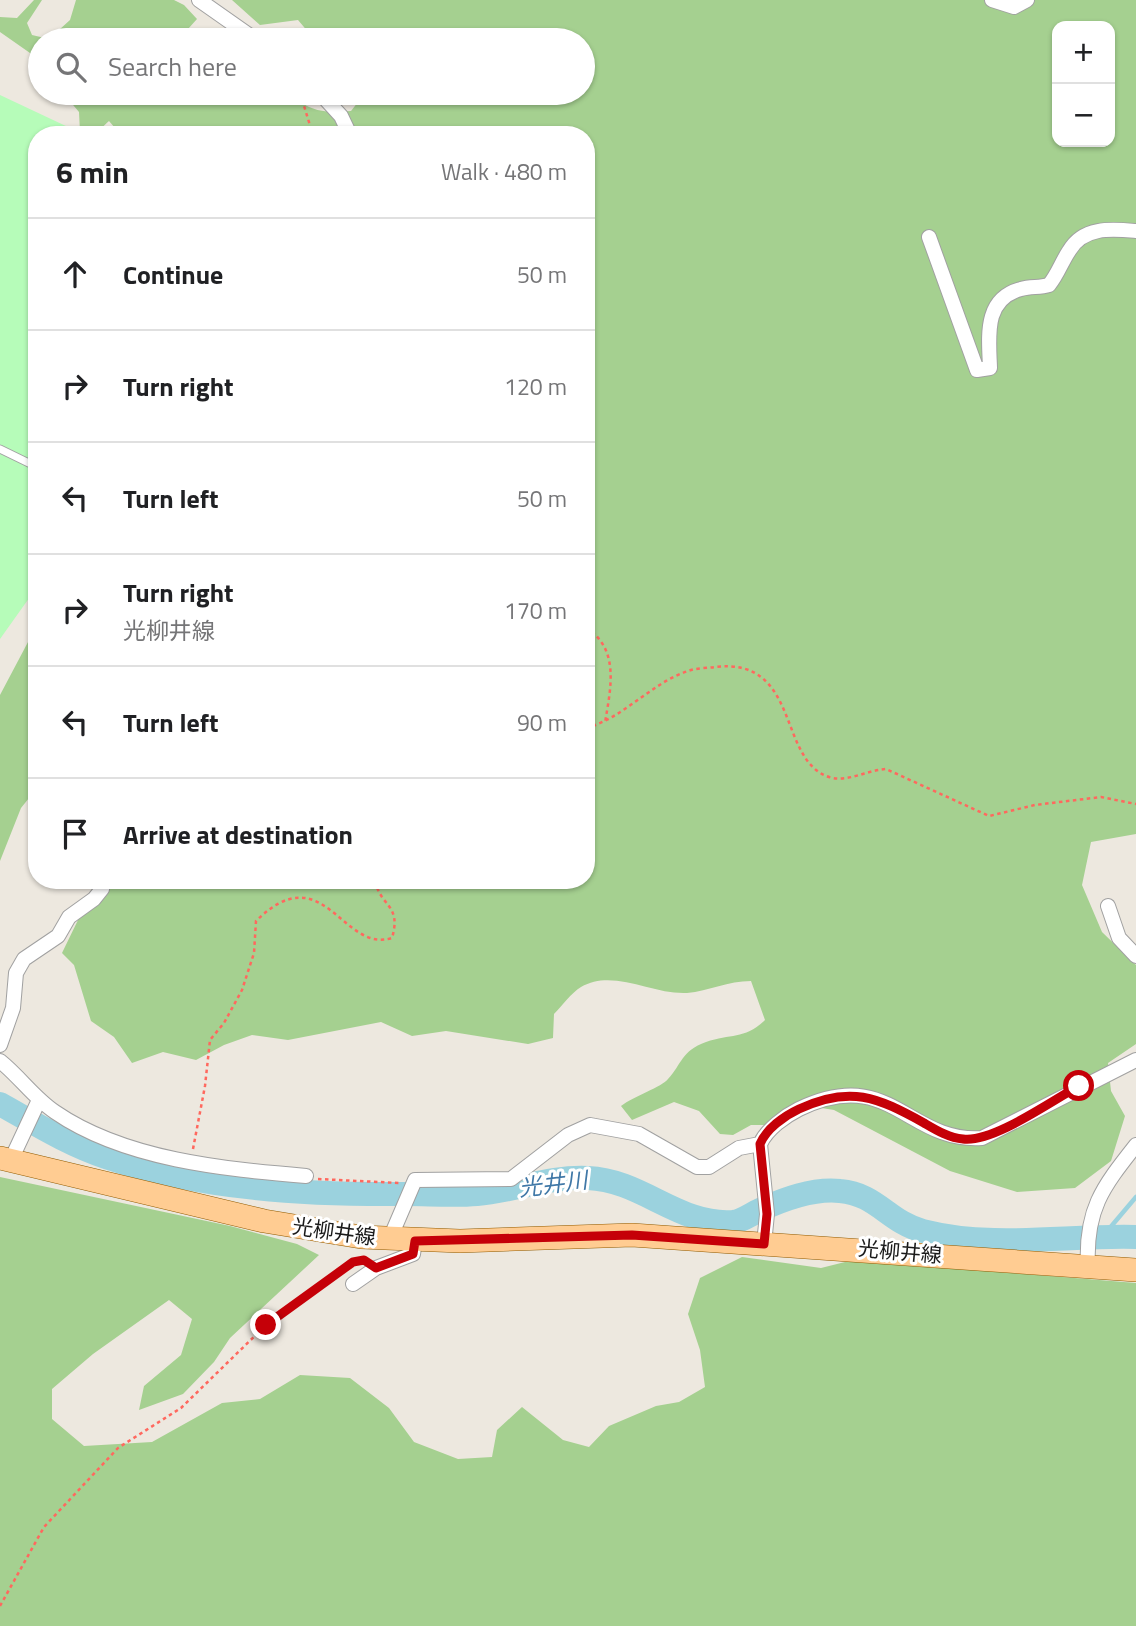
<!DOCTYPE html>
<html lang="en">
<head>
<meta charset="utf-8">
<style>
  body { margin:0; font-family:"Titillium Web","Noto Sans JP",sans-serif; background:#f2f2f2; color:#202124 }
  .controls { position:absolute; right:21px; top:21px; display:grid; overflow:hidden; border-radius:14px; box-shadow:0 2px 5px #0004 }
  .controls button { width:63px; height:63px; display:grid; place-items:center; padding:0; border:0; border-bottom:2px solid #e0e0e0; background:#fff; color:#202124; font:35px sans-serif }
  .stop { position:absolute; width:21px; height:21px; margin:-16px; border:5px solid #c50008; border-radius:50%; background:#fff }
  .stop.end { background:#c50008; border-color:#fff; box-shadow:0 2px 7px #0008 }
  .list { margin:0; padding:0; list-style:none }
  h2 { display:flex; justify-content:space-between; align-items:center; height:91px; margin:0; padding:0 28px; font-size:30px }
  h2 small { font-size:23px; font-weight:400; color:#757577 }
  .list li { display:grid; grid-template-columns:46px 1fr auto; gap:21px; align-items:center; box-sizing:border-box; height:112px; padding:0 28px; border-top:2px solid #e0e0e0 }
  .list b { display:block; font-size:26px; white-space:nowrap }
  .list p { margin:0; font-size:23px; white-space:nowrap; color:#757577 }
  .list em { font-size:23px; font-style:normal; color:#757577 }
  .icon { flex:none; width:38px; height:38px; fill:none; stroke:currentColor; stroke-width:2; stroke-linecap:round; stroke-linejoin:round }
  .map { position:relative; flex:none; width:1136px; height:1626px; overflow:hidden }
  .search { position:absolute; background:#fff; box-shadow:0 2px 5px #0004; left:28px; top:28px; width:567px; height:77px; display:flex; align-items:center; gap:18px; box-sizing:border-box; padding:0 24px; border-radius:38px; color:#757577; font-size:26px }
  .panel { position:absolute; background:#fff; box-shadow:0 2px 5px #0004; left:28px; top:126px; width:567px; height:763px; border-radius:28px }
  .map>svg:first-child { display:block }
</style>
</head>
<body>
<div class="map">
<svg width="1136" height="1626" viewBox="0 0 1136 1626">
  <rect width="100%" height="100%" fill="#ede8df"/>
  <path fill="#a5d090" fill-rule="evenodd" d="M34,0h8l-15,23 5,12 17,4 21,-19 6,-20h98l10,5 13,14 -9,10v11h-148v20l-40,-28v-15l17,1z
    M232,0h904v834l-45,8 -9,43 20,47 34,33v79l-28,19 3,28 14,25 -14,45 -36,27 -58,4 -67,-21 -116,-61 -37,-6 -32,21h-14l-18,10 -13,-1 -21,-23 -25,-9 -42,18 -11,-14c13,-10 41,-19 47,-27 14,-15 13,-28 38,-37 25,-9 38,-2 59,-22l-14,-39c-23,0 -42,10 -64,12 -34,2 -74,-25 -106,-6 -10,6 -19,19 -27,27l-1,24 -25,6 -82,-13 -34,5 -31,-14 -93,18 -36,-5 -28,10 -28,15 -33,-8 -31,11 -18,-26 -23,-16 -17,-56 -12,-12 16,-33 29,-25 5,-15h474v-745h-465l-12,-14c-10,9 -15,16 -29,11l-1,-20 -16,-19h231c11,20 37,20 57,18l14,-18h218v-53h-268l-17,-20 -38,5zM1057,26h53v116h-53z
    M37,625v163l-16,20 -21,53v-166z
    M0,1177l230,49 67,18 22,11 -89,83 -16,24 -31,32 -44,16 5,-24 37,-31 11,-36 -23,-19 -76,54 -41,35v30l32,27 68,-4 70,-39 38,-4 40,-24 50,3 39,30 25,34 44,17 34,-2 5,-27 25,-23 41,33 26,7 20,-21 47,-20 23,-4 26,-15 -5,-37 -12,-36 12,-36 42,-21 79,11 32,-8 283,23v343h-1136z"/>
  <path fill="#b6fcb9" d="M0,95l85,40h-48v452l-37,52z"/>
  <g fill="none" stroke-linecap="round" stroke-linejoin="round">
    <path stroke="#9bd2de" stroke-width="4.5" d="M1103,1236l33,-39"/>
    <path stroke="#9bd2de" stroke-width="24" d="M0,1104c34,19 69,41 106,53 95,32 200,38 300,37 23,0 48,2 71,0 37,-3 73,-18 111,-16 54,2 91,48 145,44 9,-1 18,-8 27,-12 24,-11 53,-22 80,-19 37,3 48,31 83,40 71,18 142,4 213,6"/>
    <g stroke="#a1a1a1" stroke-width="9">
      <path id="service" d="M0,449l37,18"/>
    </g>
    <g stroke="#a1a1a1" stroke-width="16">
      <path id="minor" d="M199,0l57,40
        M992,0l22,7 13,-7
        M320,93l21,23 9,19
        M929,237l48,133 13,-2c-1,-31 -7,-69 31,-79 10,-3 18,-1 28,-4 9,-11 12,-22 20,-34 14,-25 43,-22 67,-20
        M1108,906l11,32 17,18
        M0,1045l13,-37 3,-35 8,-14 34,-23 11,-19 25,-18 8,-10 1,-9
        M0,1061c20,16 34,37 55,51 70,48 169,57 251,64
        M11,1160l28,-60
        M393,1239l1,-10 21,-49 96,-1 57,-44 22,-10 49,9 58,33h12l30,-19 21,-4
        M764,1244l3,-30 -7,-70c7,-15 25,-28 39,-35 92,-44 108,34 183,29l154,-78
        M1088,1267c-3,-57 14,-79 48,-122
        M353,1284l23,-16 37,-14 2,-13"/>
    </g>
    <g stroke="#915b00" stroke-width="24">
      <path id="primary" d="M0,1158l264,63 97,16 99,4 172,-6 504,35"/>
    </g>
    <path stroke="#ff685e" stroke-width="2.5" stroke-dasharray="3.5 3.5" stroke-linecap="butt" d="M300,93l13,42
      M586,628c35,21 24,63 19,95
      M586,728c38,-10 65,-45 102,-57 8,-3 19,-3 27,-4 86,-10 62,93 114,110 18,6 38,-7 57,-8l103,47 46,-11 66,-8 35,7
      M193,1149l12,-63 5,-46 14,-17 18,-33 12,-37 2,-32c68,-67 86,33 136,17 10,-34 -12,-31 -17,-58
      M318,1179l81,4
      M0,1606l44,-79 74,-79 63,-40 85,-83 87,-63 8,-1"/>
    <use href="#service" stroke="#fff" stroke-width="7"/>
    <use href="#minor" stroke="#fff" stroke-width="14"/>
    <use href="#primary" stroke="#ffcc92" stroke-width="23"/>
  </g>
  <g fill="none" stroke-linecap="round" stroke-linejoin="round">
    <path stroke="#c50008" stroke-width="9" d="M266,1325l87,-63 11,-2 12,8 37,-14 2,-13 217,-6 132,9 3,-30 -7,-70c6,-15 24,-28 39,-35 51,-24 78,-12 125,14 12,7 25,15 39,16 30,4 88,-38 116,-53"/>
  </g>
  <g text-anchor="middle" stroke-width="6" stroke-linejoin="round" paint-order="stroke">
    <g font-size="21" fill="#1a1a1a" stroke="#fff">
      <text transform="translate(334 1232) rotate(8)" y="7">光柳井線</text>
      <text transform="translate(900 1252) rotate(5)" y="7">光柳井線</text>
    </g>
    <g font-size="23" font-style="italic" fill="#4078a7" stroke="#fff">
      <text transform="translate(553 1184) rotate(-7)" y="8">光井川</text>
    </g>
  </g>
</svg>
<div class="controls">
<button>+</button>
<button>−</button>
</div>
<div class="stop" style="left:1079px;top:1086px"></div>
<div class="stop end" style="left:266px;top:1325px"></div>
<div class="search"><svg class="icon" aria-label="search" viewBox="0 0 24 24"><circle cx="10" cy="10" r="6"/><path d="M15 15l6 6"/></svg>Search here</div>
<section class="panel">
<h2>6 min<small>Walk · 480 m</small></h2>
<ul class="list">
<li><svg class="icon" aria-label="ahead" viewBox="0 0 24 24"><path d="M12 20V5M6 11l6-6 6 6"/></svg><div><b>Continue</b></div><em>50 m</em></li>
<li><svg class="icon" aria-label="right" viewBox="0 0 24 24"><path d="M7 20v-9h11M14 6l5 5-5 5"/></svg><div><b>Turn right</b></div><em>120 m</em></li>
<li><svg class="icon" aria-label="left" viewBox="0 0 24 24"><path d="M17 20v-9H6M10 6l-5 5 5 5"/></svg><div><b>Turn left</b></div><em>50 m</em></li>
<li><svg class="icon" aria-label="right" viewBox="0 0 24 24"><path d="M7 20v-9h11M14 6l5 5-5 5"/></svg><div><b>Turn right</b><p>光柳井線</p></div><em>170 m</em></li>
<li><svg class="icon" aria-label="left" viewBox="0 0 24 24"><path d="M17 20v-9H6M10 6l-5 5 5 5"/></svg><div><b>Turn left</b></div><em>90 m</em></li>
<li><svg class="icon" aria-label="arrive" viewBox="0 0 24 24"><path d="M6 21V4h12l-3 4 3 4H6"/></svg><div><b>Arrive at destination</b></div></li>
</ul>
</section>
</div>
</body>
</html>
